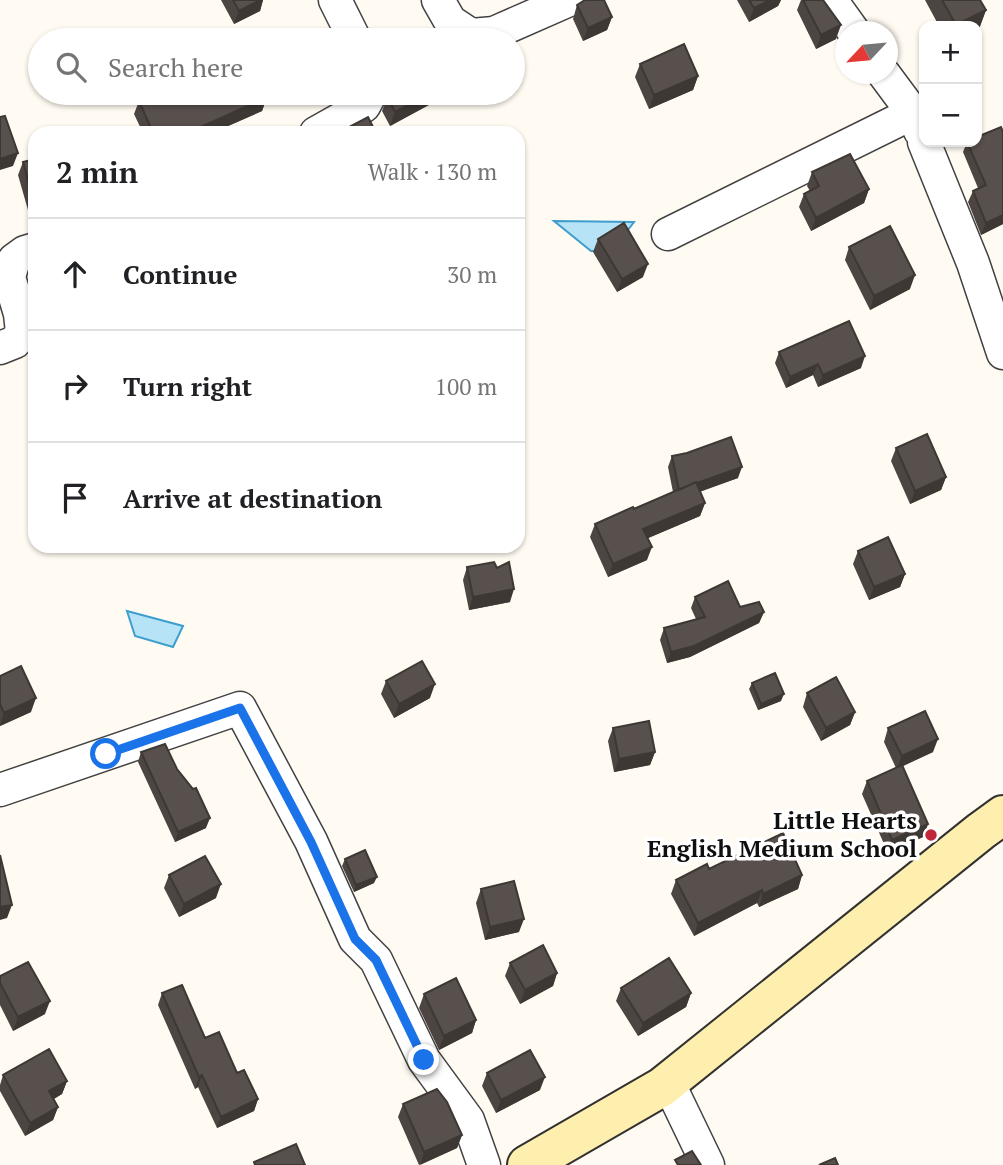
<!DOCTYPE html>
<html lang="en">
<head>
<meta charset="utf-8">
<style>
  body { margin:0; font-family:"PT Serif",serif; background:#f6f6f6; color:#202124 }
  .controls { position:absolute; right:21px; top:21px; display:grid; overflow:hidden; border-radius:14px; box-shadow:0 2px 5px #0004 }
  .controls button { width:63px; height:63px; display:grid; place-items:center; padding:0; border:0; border-bottom:2px solid #e0e0e0; background:#fff; color:#202124; font:35px sans-serif }
  .compass { position:absolute; left:835px; top:21px; width:63px; height:63px; border-radius:50%; background:#fff; box-shadow:0 2px 5px #0004; rotate:244deg }
  .stop { position:absolute; width:21px; height:21px; margin:-16px; border:5px solid #1a73e8; border-radius:50%; background:#fff }
  .stop.end { background:#1a73e8; border-color:#fff; box-shadow:0 2px 7px #0008 }
  .list { margin:0; padding:0; list-style:none }
  h2 { display:flex; justify-content:space-between; align-items:center; height:91px; margin:0; padding:0 28px; font-size:30px }
  h2 small { font-size:23px; font-weight:400; color:#757577 }
  .list li { display:grid; grid-template-columns:46px 1fr auto; gap:21px; align-items:center; box-sizing:border-box; height:112px; padding:0 28px; border-top:2px solid #e0e0e0 }
  .list b { display:block; font-size:26px; white-space:nowrap }
  .list em { font-size:23px; font-style:normal; color:#757577 }
  .icon { flex:none; width:38px; height:38px; fill:none; stroke:currentColor; stroke-width:2; stroke-linecap:round; stroke-linejoin:round }
  .map { position:relative; flex:none; width:1003px; height:1165px; overflow:hidden }
  .search { position:absolute; background:#fff; box-shadow:0 2px 5px #0004; left:28px; top:28px; width:497px; height:77px; display:flex; align-items:center; gap:18px; box-sizing:border-box; padding:0 24px; border-radius:38px; color:#757577; font-size:26px }
  .panel { position:absolute; background:#fff; box-shadow:0 2px 5px #0004; left:28px; top:126px; width:497px; height:427px; border-radius:21px }
  .map>svg:first-child { display:block }
</style>
</head>
<body>
<div class="map">
<svg width="1003" height="1165" viewBox="0 0 1003 1165">
  <rect width="100%" height="100%" fill="#fffbf2"/>
  <path fill="#b7e3f6" stroke="#3e9ecd" stroke-width="2" d="M554,221l80,1 -22,29h-21z
    M127,611l56,15 -10,21 -38,-11z"/>
  <g fill="none" stroke-linecap="round" stroke-linejoin="round">
    <g stroke="#424242" stroke-width="35">
      <path id="street" d="M335,0l20,40
        M438,0l12,21 21,14 23,-2 75,-33
        M831,0l23,32
        M884,74l29,39 7,18
        M316,133l48,-27 7,-13
        M924,142l49,121 30,90
        M668,234l245,-121
        M0,348l15,-6 7,-10 -2,-18 -11,-37 5,-17 11,-8 10,-3
        M0,790l240,-82 71,133 44,98 21,21 48,100 44,60 16,45
        M668,1082l40,83"/>
    </g>
    <g stroke="#313131" stroke-width="42">
      <path id="secondary" d="M527,1165l135,-78 319,-256 22,-16"/>
    </g>
    <use href="#street" stroke="#fff" stroke-width="32"/>
    <use href="#secondary" stroke="#feefae" stroke-width="38"/>
  </g>
  <path fill="#4c4541" d="M221,0h42l-3,11 -26,13z
    M737,0h44l-3,6 -29,16z
    M801,0h22l13,39 -20,10 -19,-39z
    M925,0h55l6,10 -7,19 -2,1v-4h-38z
    M577,5l35,12 -5,13 -24,11 -10,-22z
    M640,64l58,12 -5,14 -44,19 -14,-32z
    M140,93h58l69,4 -5,14 -50,22h-69l-9,-19 5,-13 5,-2z
    M389,93h52l-3,7 -48,26 -8,-15z
    M967,142h10l26,82 -22,11 -13,-33 5,-11 5,-3 -15,-36z
    M35,159v72h-1l-16,-56 5,-13z
    M812,172l57,17 -5,14 -53,28 -12,-24 5,-13 6,-3 -3,-5z
    M598,239l45,38 -26,15 -24,-40z
    M849,247l61,42 -40,21 -25,-50z
    M779,352l82,16 -43,19 -5,-12 -27,13 -11,-25z
    M896,448l50,29 -5,13 -31,14 -19,-43z
    M672,456l66,22 -38,13 5,12 -5,13 -52,22 -1,22 -39,17 -18,-40 5,-13 78,-32 -5,-25z
    M858,551l47,23 -5,13 -31,13 -16,-36z
    M467,567l30,1 13,34 -41,8 -6,-30z
    M695,597l69,15 -5,11 -69,34 -23,6 -7,-23 4,-12 32,-9 -5,-11z
    M0,676l31,36 -31,14z
    M386,681l44,17 -36,20 -13,-24z
    M752,683l29,18 -23,9 -9,-21z
    M807,693l48,19 -5,13 -29,16 -18,-34z
    M613,728l42,24 -5,13 -36,7 -6,-31z
    M888,728l45,24 -31,14 26,58 -5,13 -35,16 -26,-59 5,-13 29,-13 -12,-26z
    M141,752l36,17 29,59 -31,14 -37,-80z
    M345,859l29,24 -20,9 -12,-26z
    M709,869l93,6 -4,14 -39,18 -2,-4 -63,33 -23,-42 5,-14z
    M169,875l47,23 -37,19 -15,-29z
    M481,889l38,43 -34,8 -9,-37z
    M510,963l47,10 -4,13 -33,18 -15,-28z
    M0,983l45,31 -32,17 -13,-26z
    M621,988l70,5 -5,14 -48,29 -22,-35z
    M162,993l75,80 21,26 -4,12 -37,17 -19,-41 -3,2 -37,-84z
    M424,994l52,26 -4,13 -33,17 -20,-42z
    M487,1073l53,17 -44,23 -14,-27z
    M3,1075l64,6 -5,13 -8,5 4,8 -5,13 -28,16 -25,-45v-6z
    M403,1104l59,31 -5,13 -38,17 -21,-48z"/>
  <path fill="#3e3835" d="M260,0h3l-3,11 -26,13 5,-13z
    M770,0h11l-3,6 -29,16 5,-14z
    M986,10l-7,19 -2,1v-4h-22z
    M612,17l-5,13 -24,11 5,-13z
    M841,25l-5,14 -20,10 5,-14z
    M698,76l-5,14 -44,19 5,-14z
    M432,93h9l-3,7 -48,26 5,-14z
    M267,97l-5,14 -50,22h-19l1,-3z
    M18,153l-5,13 -13,4v-11z
    M869,189l-5,14 -53,28 5,-13z
    M1003,215v9l-22,11 5,-12z
    M648,264l-5,13 -26,15 5,-13z
    M915,275l-5,14 -40,21 4,-14z
    M865,356l-4,12 -43,19 5,-12z
    M818,364l-5,11 -27,13 4,-11z
    M742,467l-4,11 -63,23 4,-11z
    M946,477l-5,13 -31,14 5,-13z
    M705,503l-5,13 -61,26 4,-13z
    M652,547l-5,13 -39,17 5,-13z
    M905,574l-5,13 -31,13 5,-13z
    M514,589l-4,13 -41,8 4,-13z
    M764,612l-5,11 -69,34 -23,6 4,-11z
    M435,684l-5,14 -36,20 5,-14z
    M784,694l-3,7 -23,9 3,-6z
    M36,698l-5,14 -31,14 4,-13z
    M855,712l-5,13 -29,16 5,-13z
    M938,739l-5,13 -36,17 5,-13z
    M655,752l-5,13 -36,7 5,-13z
    M210,818l-4,10 -31,14 3,-10z
    M928,824l-5,13 -35,16 4,-13z
    M802,875l-4,14 -39,18 4,-13z
    M377,877l-3,6 -20,9 2,-7z
    M221,884l-5,14 -37,19 5,-13z
    M762,890l-5,13 -63,33 4,-13z
    M12,905l-5,13 -7,2v-13z
    M524,919l-5,13 -34,8 5,-13z
    M557,973l-4,13 -33,18 5,-14z
    M691,993l-5,14 -48,29 5,-13z
    M50,1001l-5,13 -32,17 5,-14z
    M476,1020l-4,13 -33,17 5,-14z
    M202,1075l-4,12 -3,2 4,-12z
    M545,1077l-5,13 -44,23 5,-13z
    M67,1081l-5,13 -18,10 5,-13z
    M258,1099l-4,12 -37,17 4,-11z
    M58,1107l-5,13 -28,16 5,-13z
    M462,1135l-5,13 -37,17 4,-13z"/>
  <path fill="#58504c" stroke="#3e3835" stroke-width="2" d="M233,0h27l-21,11z
    M585,0h19l8,17 -24,11 -11,-23z
    M749,0h21l-16,8z
    M803,0h20l18,25 -20,10z
    M942,0h38l6,10 -30,15z
    M684,44l14,32 -44,19 -14,-31z
    M152,93h113l2,4 -73,33 1,3h-42l-14,-32 15,-6z
    M389,93h43l-37,19 -8,-15z
    M5,116l13,37 -18,6v-42z
    M368,117l8,16h-38z
    M1001,127l2,5v83l-17,8 -13,-32 13,-6 -19,-43h10v-5z
    M850,154l19,35 -53,29 -12,-24 15,-8 -7,-14z
    M35,159v46l-12,-43z
    M624,223l24,41 -26,15 -24,-40z
    M890,226l25,49 -41,21 -25,-49z
    M849,321l16,35 -42,19 -5,-11 -28,13 -11,-25z
    M927,434l19,43 -31,14 -19,-43z
    M731,437l11,30 -45,16 -1,-1 -17,8 -7,-34 15,-3z
    M696,482l9,21 -62,26 9,18 -39,17 -18,-40 38,-17 1,2z
    M888,537l17,37 -31,13 -16,-36z
    M494,562l3,6 12,-6 5,27 -41,8 -6,-30z
    M728,581l12,26 19,-5 5,10 -70,34 -23,6 -7,-24 41,-11 -10,-20z
    M422,661l13,23 -36,20 -13,-23z
    M21,666l15,32 -32,15 -4,-9v-28z
    M775,673l9,21 -23,10 -9,-21z
    M836,677l19,35 -29,16 -19,-35z
    M925,711l13,28 -36,17 -14,-28z
    M649,721l6,31 -36,7 -6,-31z
    M165,744l12,25 16,20 3,-1 14,30 -32,14 -37,-80z
    M902,765l26,59 -36,16 -25,-59z
    M783,833l19,42 -39,19 -1,-4 -64,33 -22,-43 31,-16 2,5z
    M365,850l12,27 -21,8 -11,-26z
    M0,855l12,50 -12,2z
    M205,856l16,28 -37,20 -15,-29z
    M514,881l10,38 -34,8 -9,-38z
    M543,945l14,28 -32,17 -15,-27z
    M669,958l22,35 -48,30 -22,-35z
    M28,962l22,39 -32,16 -18,-34v-7z
    M456,978l20,42 -32,16 -20,-42z
    M182,985l23,53 14,-6 18,41 7,-3 14,29 -37,18 -19,-42 -3,2 -37,-84z
    M49,1049l18,32 -18,10 9,16 -28,16 -27,-48z
    M530,1050l15,27 -44,23 -14,-27z
    M437,1089l10,13 15,33 -38,17 -21,-48z
    M296,1144l9,21h-50l-1,-3z
    M692,1151l9,14h-23l-3,-5z
    M835,1158l3,7h-19z"/>
  <g fill="none" stroke-linecap="round" stroke-linejoin="round">
    <path stroke="#1a73e8" stroke-width="9" d="M106,754l134,-46 71,134 44,97 21,21 48,100"/>
  </g>
  <circle fill="#c02739" stroke="#fff" stroke-width="2.5" cx="931" cy="835" r="7"/>
  <g text-anchor="middle" stroke-width="7" stroke-linejoin="round" paint-order="stroke">
    <g font-size="24" font-weight="bold" fill="#0f0f0f" stroke="#fff" text-anchor="end">
      <text x="917" y="829">Little Hearts<tspan x="917" dy="28">English Medium School</tspan></text>
    </g>
  </g>
</svg>
<div class="controls">
<button>+</button>
<button>−</button>
</div>
<svg class="compass" viewBox="-18 -18 36 36"><path d="M0-13l5 13h-10z" fill="#e53935"/><path d="M0 13l5-13h-10z" fill="#757577"/></svg>
<div class="stop" style="left:106px;top:754px"></div>
<div class="stop end" style="left:424px;top:1060px"></div>
<div class="search"><svg class="icon" aria-label="search" viewBox="0 0 24 24"><circle cx="10" cy="10" r="6"/><path d="M15 15l6 6"/></svg>Search here</div>
<section class="panel">
<h2>2 min<small>Walk · 130 m</small></h2>
<ul class="list">
<li><svg class="icon" aria-label="ahead" viewBox="0 0 24 24"><path d="M12 20V5M6 11l6-6 6 6"/></svg><div><b>Continue</b></div><em>30 m</em></li>
<li><svg class="icon" aria-label="right" viewBox="0 0 24 24"><path d="M7 20v-9h11M14 6l5 5-5 5"/></svg><div><b>Turn right</b></div><em>100 m</em></li>
<li><svg class="icon" aria-label="arrive" viewBox="0 0 24 24"><path d="M6 21V4h12l-3 4 3 4H6"/></svg><div><b>Arrive at destination</b></div></li>
</ul>
</section>
</div>
</body>
</html>
